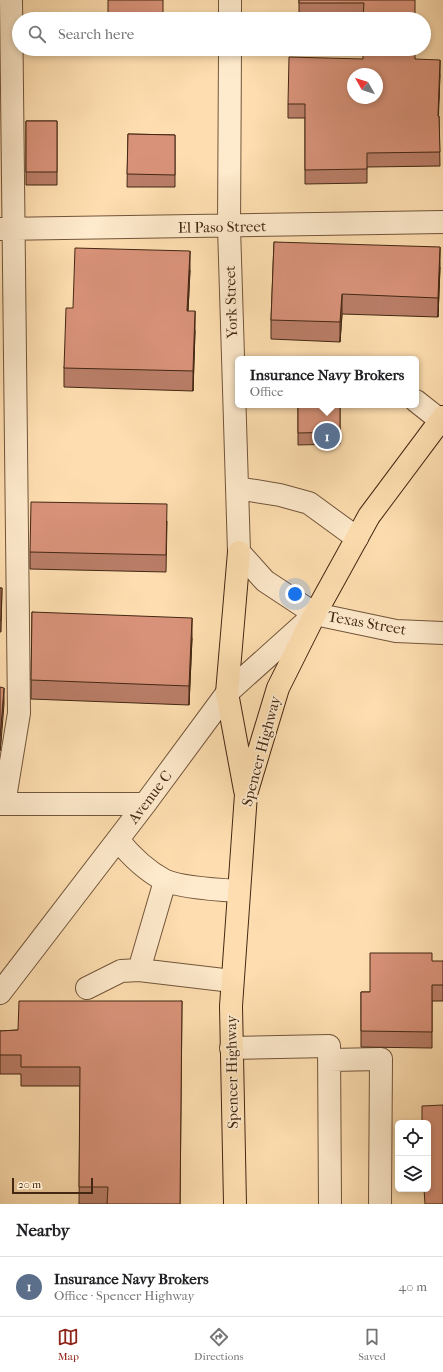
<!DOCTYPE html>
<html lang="en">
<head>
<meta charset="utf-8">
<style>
  body { margin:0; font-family:"IM FELL French Canon",serif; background:#f2f2f2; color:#202124 }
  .controls { position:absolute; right:12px; bottom:12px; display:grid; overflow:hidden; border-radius:6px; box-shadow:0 2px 6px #0003 }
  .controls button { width:36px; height:36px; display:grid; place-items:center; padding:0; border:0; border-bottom:1px solid #e0e0e0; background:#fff; color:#202124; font:20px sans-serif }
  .compass { position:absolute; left:347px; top:68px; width:36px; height:36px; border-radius:50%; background:#fff; box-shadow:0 2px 6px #0003; rotate:309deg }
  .scale { position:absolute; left:12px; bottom:10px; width:81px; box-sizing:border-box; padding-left:4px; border:2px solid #432713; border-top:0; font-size:11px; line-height:14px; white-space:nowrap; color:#432713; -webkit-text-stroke:3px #feeacc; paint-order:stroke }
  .you { position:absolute; left:295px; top:594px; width:14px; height:14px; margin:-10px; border:3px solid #fff; border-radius:50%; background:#1a73e8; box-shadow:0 0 0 6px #1a73e833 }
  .badge { display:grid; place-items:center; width:26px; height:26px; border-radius:50%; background:#8f2418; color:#fff; font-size:13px; font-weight:700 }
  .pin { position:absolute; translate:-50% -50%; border:2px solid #fff; box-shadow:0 1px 4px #0006 }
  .popup { position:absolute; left:235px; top:356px; width:184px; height:52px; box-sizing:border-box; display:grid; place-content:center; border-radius:6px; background:#fff; filter:drop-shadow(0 1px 3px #0005); font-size:13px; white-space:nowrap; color:#757577 }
  .popup b { font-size:15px; color:#202124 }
  .popup::after { content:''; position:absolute; left:50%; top:100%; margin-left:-8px; border:8px solid transparent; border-top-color:#fff }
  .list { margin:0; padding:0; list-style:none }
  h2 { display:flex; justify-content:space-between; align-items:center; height:52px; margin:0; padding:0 16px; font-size:17px }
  h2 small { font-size:13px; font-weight:400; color:#757577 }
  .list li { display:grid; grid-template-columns:26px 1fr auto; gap:12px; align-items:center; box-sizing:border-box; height:60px; padding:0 16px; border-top:1px solid #e0e0e0 }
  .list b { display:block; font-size:15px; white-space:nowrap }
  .list p { margin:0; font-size:13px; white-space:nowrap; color:#757577 }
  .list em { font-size:13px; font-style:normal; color:#757577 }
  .icon { flex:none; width:22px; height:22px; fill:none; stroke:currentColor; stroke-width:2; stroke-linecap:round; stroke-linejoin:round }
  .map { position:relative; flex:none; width:443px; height:1204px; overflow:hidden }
  .search { position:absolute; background:#fff; box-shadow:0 2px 6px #0003; left:12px; right:12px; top:12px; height:44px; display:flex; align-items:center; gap:10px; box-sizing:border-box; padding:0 14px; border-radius:22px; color:#757577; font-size:15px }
  .sheet { height:112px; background:#fff }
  nav { display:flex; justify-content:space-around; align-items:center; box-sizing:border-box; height:56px; border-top:1px solid #e0e0e0; background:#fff; font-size:11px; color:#757577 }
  nav a { display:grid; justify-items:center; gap:2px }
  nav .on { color:#8f2418 }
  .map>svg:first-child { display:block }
</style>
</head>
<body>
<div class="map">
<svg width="443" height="1204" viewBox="0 0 443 1204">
  <rect width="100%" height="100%" fill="#fedeb0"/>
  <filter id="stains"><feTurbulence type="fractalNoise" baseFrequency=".005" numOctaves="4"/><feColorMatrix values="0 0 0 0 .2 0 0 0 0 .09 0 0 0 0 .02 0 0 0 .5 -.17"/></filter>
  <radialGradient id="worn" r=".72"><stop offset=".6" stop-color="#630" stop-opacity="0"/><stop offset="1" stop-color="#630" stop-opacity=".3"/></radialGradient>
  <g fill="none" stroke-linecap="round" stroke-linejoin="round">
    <g stroke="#72553a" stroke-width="24">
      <path id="minor" d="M230,19v-19
        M230,49l-1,178 10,325 26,29 50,33 81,17 47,2
        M0,229l443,-7
        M416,401l24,19
        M237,488l43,7 29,8 48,35
        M0,804h145
        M4,804l15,-91 -8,-713
        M118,840c13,16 27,30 46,40 14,7 57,10 74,11
        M165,881l-26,89 93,11
        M87,988l34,-17 18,-1
        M0,993l145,-189 82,-111 88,-79
        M231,1048l98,-2 1,158
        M330,1060l51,-1 -1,145"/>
    </g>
    <g stroke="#432713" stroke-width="24">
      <path id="major" d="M239,552l-12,141 18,97
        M235,1204l-4,-198 15,-212 32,-106 37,-74 54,-98 74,-99"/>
    </g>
    <use href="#minor" stroke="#feeacc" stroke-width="22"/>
    <use href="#major" stroke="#fedeb0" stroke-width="22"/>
  </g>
  <path fill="#ba7e68" stroke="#432713" d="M299,0h116l-52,17h-64z
    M363,59h52l25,15 -2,42h1l1,50 -73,1v16l-62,1v-66h-17v-14z
    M26,121h31v64h-31z
    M128,134l47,1v52h-48z
    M274,242l166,25 -2,50 -96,-3 -2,28 -69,-3v-19z
    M190,270l-2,41 7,20 -2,60 -129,-4v-19l9,-60z
    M340,405v39l-42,1v-39z
    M167,521l-1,51 -136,-3v-17z
    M0,588h2l-1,44h-1z
    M32,612l160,26 -3,67 -158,-6z
    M443,961v40h-11v47l-71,-1v-55h9z
    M182,1001l-2,203h-101l1,-118h-59v-12h-21v-43l18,-1z"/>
  <path fill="#976655" stroke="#432713" d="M440,60v14l-2,56v-14z
    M440,247v20l-2,50v-19z
    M190,251v19l-3,60v-19z
    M342,294v20l-2,28v-20z
    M195,311v20l-2,60v-20z
    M192,618v20l-3,67v-19z
    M4,688v16l-3,39 -1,8v-15z"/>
  <path fill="#d89279" stroke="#432713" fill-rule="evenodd" d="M108,0h55v19h-55z
    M299,0h116v19h-52l1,-16h-65z
    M363,49h52v10l25,1 -2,56h1l1,36 -73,1v16l-62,1v-66h-17l1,-47 74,2zM353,74h24v24h-24z
    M26,121h31v51h-31z
    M128,134l47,1v40l-48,-1z
    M274,242l166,5 -2,51 -96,-4 -2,28 -69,-2z
    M75,248l115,3 -3,60h8l-2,60 -129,-3 2,-60h7z
    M340,405v27l-42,1v-27z
    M31,502l136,2 -1,51 -136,-3z
    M0,588h2l-1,32h-1z
    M32,612l160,6 -3,68 -158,-6z
    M0,687l4,1 -3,39 -1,9z
    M370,953h62v8h11v24h-11v47l-71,-1v-39h9z
    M19,1001h163l-2,203h-73l1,-17h-29l1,-120h-59v-12h-21v-24l18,-1z
    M443,1105v99h-18l-1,-15h4v-66h-6v-17z"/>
  <g text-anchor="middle" stroke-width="3.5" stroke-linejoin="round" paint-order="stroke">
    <g font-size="15" fill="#432713" stroke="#feeacc">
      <text transform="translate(222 227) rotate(-1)" y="5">El Paso Street</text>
      <text transform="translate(231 302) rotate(-92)" y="5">York Street</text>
      <text transform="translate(367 623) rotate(10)" y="5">Texas Street</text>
      <text transform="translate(261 751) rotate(-75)" y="5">Spencer Highway</text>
      <text transform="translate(150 797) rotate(-53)" y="5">Avenue C</text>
      <text transform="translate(232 1072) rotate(-91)" y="5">Spencer Highway</text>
    </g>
  </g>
  <rect width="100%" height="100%" filter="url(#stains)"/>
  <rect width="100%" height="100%" fill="url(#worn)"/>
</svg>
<div class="controls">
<button><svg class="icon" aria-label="locate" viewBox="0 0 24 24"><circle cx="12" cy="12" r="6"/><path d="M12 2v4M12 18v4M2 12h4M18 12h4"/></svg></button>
<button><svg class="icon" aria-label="layers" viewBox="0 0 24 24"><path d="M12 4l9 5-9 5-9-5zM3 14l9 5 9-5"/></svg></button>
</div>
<svg class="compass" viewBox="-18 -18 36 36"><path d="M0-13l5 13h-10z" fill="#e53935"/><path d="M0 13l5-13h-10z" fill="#757577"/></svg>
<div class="scale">20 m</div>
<div class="you"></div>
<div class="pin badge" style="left:327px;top:436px;background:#5c6f8a">1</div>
<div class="popup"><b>Insurance Navy Brokers</b>Office</div>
<div class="search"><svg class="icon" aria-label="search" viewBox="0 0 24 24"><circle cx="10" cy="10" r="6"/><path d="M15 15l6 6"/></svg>Search here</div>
</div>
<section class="sheet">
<h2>Nearby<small></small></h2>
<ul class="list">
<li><span class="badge" style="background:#5c6f8a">1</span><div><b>Insurance Navy Brokers</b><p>Office · Spencer Highway</p></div><em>40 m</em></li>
</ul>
</section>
<nav>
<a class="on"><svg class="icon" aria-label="map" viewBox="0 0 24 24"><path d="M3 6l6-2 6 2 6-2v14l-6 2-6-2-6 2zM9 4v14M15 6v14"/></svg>Map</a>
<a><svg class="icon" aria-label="directions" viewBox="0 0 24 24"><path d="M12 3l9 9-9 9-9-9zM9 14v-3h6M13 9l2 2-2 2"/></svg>Directions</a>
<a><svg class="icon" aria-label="saved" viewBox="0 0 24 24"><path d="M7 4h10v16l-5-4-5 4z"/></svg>Saved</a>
</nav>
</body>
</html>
